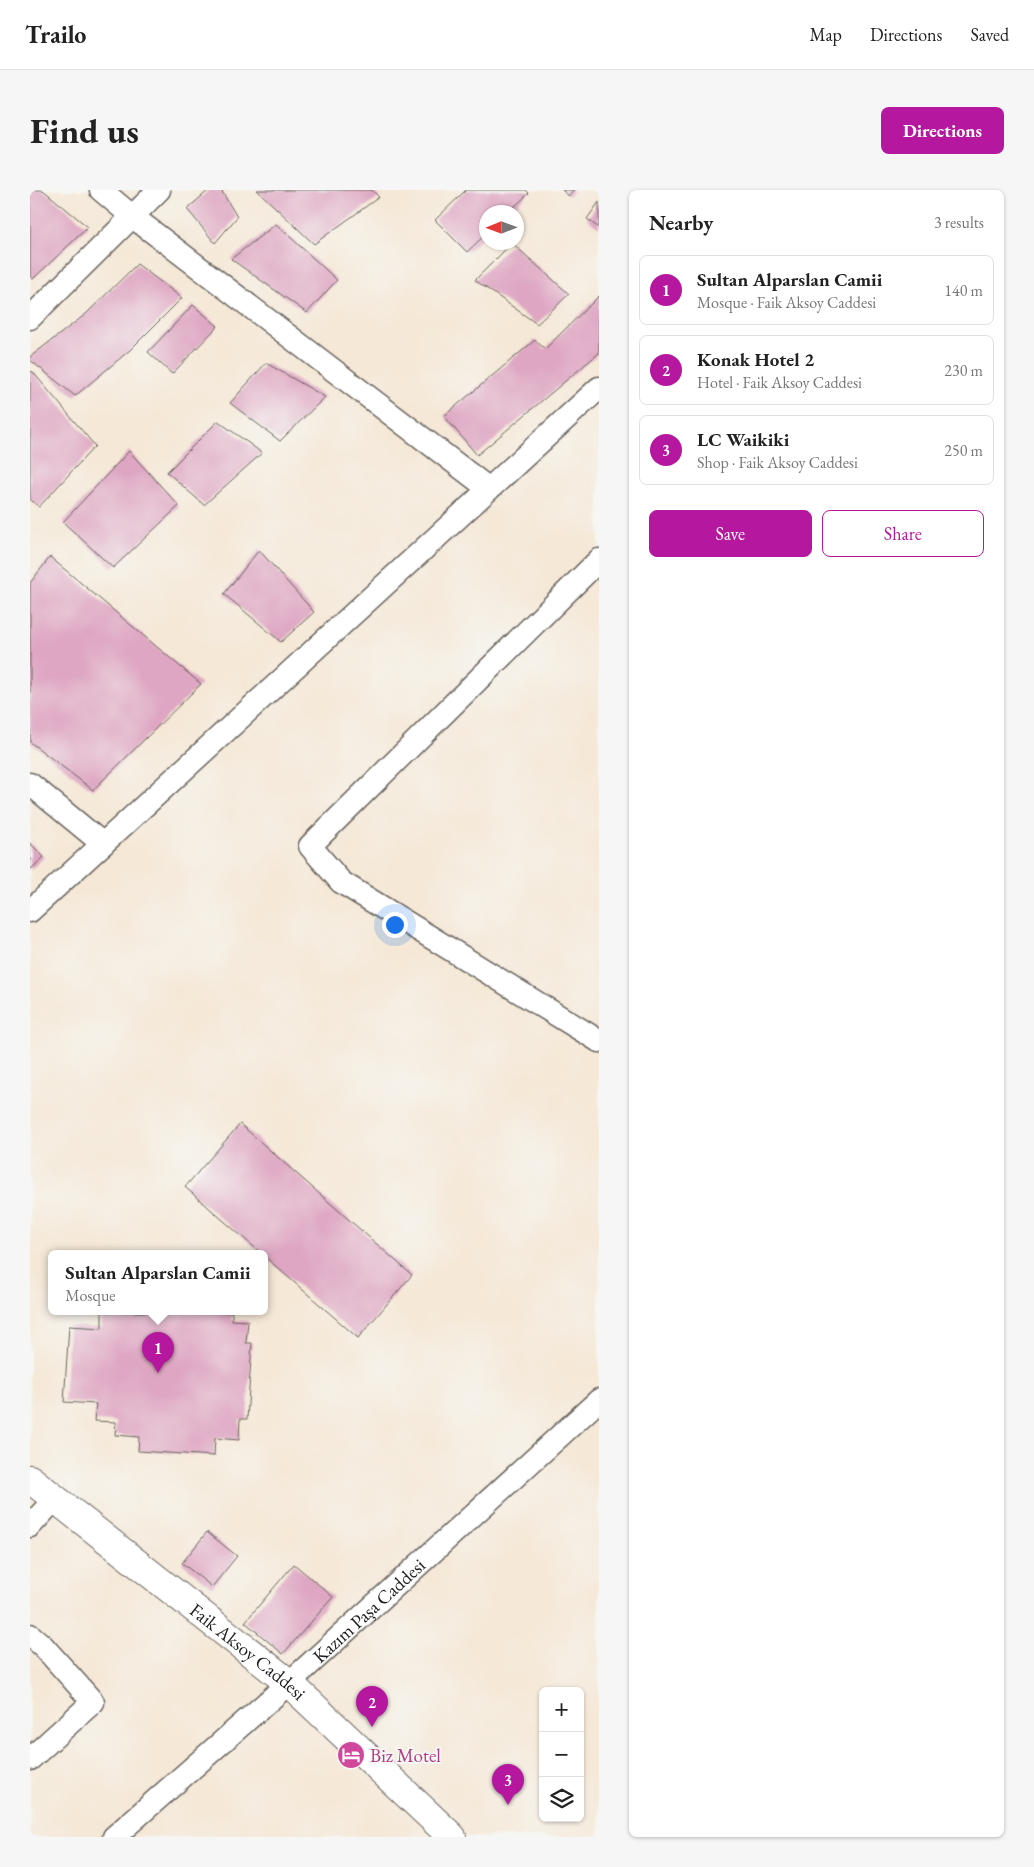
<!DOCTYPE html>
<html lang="en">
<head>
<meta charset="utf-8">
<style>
  body { margin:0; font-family:"EB Garamond",serif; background:#f6f6f6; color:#222 }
  .controls { position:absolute; right:15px; bottom:15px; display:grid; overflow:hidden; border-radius:8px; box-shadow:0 1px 4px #0004 }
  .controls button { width:45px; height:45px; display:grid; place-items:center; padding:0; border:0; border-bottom:1px solid #e0e0e0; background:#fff; color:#222; font:25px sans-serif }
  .compass { position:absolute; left:449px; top:15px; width:45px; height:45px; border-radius:50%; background:#fff; box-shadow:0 1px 4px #0004; rotate:269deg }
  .you { position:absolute; left:364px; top:734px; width:18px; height:18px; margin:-12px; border:4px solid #fff; border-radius:50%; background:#1a73e8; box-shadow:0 0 0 8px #1a73e833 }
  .badge { display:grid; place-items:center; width:32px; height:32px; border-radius:50%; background:#b5179e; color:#fff; font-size:16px; font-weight:700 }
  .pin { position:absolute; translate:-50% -41px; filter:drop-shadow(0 1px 2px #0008) }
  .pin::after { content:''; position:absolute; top:26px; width:18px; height:15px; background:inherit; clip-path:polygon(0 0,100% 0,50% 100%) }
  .popup { position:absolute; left:18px; top:1060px; width:220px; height:65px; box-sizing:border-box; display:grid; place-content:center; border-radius:8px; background:#fff; filter:drop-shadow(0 1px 4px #0005); font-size:16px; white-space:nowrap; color:#767676 }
  .popup b { font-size:19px; color:#222 }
  .popup::after { content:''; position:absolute; left:50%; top:100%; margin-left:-10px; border:10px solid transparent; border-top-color:#fff }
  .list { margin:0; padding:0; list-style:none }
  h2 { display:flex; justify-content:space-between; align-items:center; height:65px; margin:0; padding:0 20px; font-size:21px }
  h2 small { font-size:16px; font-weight:400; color:#767676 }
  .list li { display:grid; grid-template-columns:32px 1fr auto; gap:15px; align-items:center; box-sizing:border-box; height:70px; margin:0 10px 10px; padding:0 10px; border:1px solid #e0e0e0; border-radius:8px }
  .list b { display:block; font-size:19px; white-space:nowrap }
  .list p { margin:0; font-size:16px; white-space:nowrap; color:#767676 }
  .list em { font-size:16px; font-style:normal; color:#767676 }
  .actions { display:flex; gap:10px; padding:15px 20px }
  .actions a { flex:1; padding:11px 0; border:1px solid #b5179e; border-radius:8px; text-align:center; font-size:18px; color:#b5179e }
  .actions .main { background:#b5179e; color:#fff }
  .icon { flex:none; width:28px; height:28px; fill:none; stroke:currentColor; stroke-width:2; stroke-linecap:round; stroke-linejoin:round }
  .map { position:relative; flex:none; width:569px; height:1647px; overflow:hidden; border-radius:8px }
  header { display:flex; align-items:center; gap:30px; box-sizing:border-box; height:70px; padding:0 25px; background:#fff; border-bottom:1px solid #e0e0e0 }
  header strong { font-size:24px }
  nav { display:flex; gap:28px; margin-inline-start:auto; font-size:18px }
  .intro { display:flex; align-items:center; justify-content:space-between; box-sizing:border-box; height:120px; padding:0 30px }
  h1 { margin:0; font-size:35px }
  .button { padding:12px 22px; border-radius:8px; background:#b5179e; color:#fff; font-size:18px; font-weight:700 }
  main { display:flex; gap:30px; padding:0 30px }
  aside { flex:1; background:#fff; border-radius:8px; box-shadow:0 1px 4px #0004 }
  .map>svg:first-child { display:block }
</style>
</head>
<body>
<header>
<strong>Trailo</strong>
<nav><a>Map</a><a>Directions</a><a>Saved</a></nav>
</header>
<div class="intro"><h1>Find us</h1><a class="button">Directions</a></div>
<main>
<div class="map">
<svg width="569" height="1647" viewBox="0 0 569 1647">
  <rect width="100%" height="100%" fill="#f6f6f2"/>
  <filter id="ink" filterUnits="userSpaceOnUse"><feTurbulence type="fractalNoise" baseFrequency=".02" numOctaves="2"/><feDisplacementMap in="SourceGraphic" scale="10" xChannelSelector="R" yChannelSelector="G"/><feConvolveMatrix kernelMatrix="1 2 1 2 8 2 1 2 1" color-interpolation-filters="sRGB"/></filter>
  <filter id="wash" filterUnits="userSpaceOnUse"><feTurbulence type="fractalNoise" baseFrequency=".0096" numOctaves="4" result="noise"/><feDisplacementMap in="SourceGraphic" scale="20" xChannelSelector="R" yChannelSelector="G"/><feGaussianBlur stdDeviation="1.12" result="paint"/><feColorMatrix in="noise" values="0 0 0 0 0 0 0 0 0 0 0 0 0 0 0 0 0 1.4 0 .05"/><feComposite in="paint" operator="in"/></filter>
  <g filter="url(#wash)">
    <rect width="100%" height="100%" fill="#f5e8d7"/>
    <g id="blocks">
      <path fill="#dea6c2" d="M0,0h13l45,37 -55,52 -3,-3z
        M179,0h12l16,27 -22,26 -28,-34z
        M227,0h115l7,7 -65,47z
        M436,0h60l3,3 -20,19h-22v21l-20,19 -32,-32z
        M532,0h12l-5,6z
        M569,12v26l-12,-9z
        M246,34l61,56 -30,33 -76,-54z
        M482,53l57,51 -32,30 -62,-44z
        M107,74l45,34 -52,52 -55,46 -45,-36v-3l56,-43z
        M569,106v57l-122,102 -33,-39 91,-76 10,9z
        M163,115l25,21 -46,48 -24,-22z
        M236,173l59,34 -45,44 -50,-38z
        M2,181l63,75 -56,61 -9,-8v-125z
        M188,231l44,32 -58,52 -37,-33z
        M99,261l50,55 -66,62 -50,-46z
        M229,360l55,62 -33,30 -57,-48z
        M20,367l151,127 -108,106 -63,-48v-159z
        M0,653l14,14 -14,13z
        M210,934l172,151 -54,63 -94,-82v-2h-2l-77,-67z
        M72,1122h130v8l16,1 -2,22h6l-5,76h-7l-1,21 -24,-2 -1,18 -76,-5 1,-14 -24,-2 1,-13 -22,-1 2,-17 -32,-2 5,-76 33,2z
        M177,1342l30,24 -25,31 -30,-24z
        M264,1374l39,33 -50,57 -38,-32z"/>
    </g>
  </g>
  <g filter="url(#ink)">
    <use href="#blocks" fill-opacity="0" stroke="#68635d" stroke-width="1"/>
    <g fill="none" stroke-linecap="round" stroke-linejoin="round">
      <g stroke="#68635d" stroke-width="25">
        <g id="minor">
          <path d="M71,0l32,27 356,272"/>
          <path d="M0,128l129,-128"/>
          <path d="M569,370l-289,286 31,36 258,159"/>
          <path d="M0,594l73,60"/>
          <path d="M0,721l569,-523"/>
          <path d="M0,1336l25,-27"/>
          <path d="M0,1445l13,11 50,56 -63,57"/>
          <path id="s1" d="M84,1647l175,-154 310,-283"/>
        </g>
      </g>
      <g stroke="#68635d" stroke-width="30">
        <g id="secondary">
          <path id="s2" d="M0,1289l259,204 163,154"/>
        </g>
      </g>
      <use href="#minor" stroke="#fff" stroke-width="22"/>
      <use href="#secondary" stroke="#fff" stroke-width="28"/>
    </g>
  </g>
  <defs>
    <g id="hotel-disc" transform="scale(1.4375)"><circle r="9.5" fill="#d1479c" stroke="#f6f6f2"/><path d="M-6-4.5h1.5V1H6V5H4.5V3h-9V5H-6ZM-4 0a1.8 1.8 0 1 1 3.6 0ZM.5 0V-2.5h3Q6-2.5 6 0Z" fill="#fff"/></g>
  </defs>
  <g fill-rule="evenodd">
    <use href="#hotel-disc" x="321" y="1565"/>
  </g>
  <g text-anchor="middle" stroke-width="4" stroke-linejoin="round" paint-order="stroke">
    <g font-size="19" fill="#1c1c1c" stroke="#f6f6f2">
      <text dy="7" stroke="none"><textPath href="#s1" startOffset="341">Kazım Paşa Caddesi</textPath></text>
      <text dy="7" stroke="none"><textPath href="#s2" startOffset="278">Faik Aksoy Caddesi</textPath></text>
    </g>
    <g font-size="19" fill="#b23c85" stroke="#f6f6f2" text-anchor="start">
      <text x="340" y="1572">Biz Motel</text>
    </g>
  </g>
</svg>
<div class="controls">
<button>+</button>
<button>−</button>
<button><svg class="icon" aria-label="layers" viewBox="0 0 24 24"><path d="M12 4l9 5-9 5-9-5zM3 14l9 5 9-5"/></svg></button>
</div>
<svg class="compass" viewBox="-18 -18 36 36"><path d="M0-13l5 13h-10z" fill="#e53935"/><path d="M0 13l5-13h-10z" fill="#767676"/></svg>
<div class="you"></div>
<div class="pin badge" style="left:128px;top:1183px">1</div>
<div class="popup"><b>Sultan Alparslan Camii</b>Mosque</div>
<div class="pin badge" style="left:342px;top:1537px">2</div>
<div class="pin badge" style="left:478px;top:1615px">3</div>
</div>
<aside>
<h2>Nearby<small>3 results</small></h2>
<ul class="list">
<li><span class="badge">1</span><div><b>Sultan Alparslan Camii</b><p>Mosque · Faik Aksoy Caddesi</p></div><em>140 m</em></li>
<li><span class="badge">2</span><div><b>Konak Hotel 2</b><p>Hotel · Faik Aksoy Caddesi</p></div><em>230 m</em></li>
<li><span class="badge">3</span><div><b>LC Waikiki</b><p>Shop · Faik Aksoy Caddesi</p></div><em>250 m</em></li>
</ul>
<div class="actions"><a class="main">Save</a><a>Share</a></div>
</aside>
</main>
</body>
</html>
